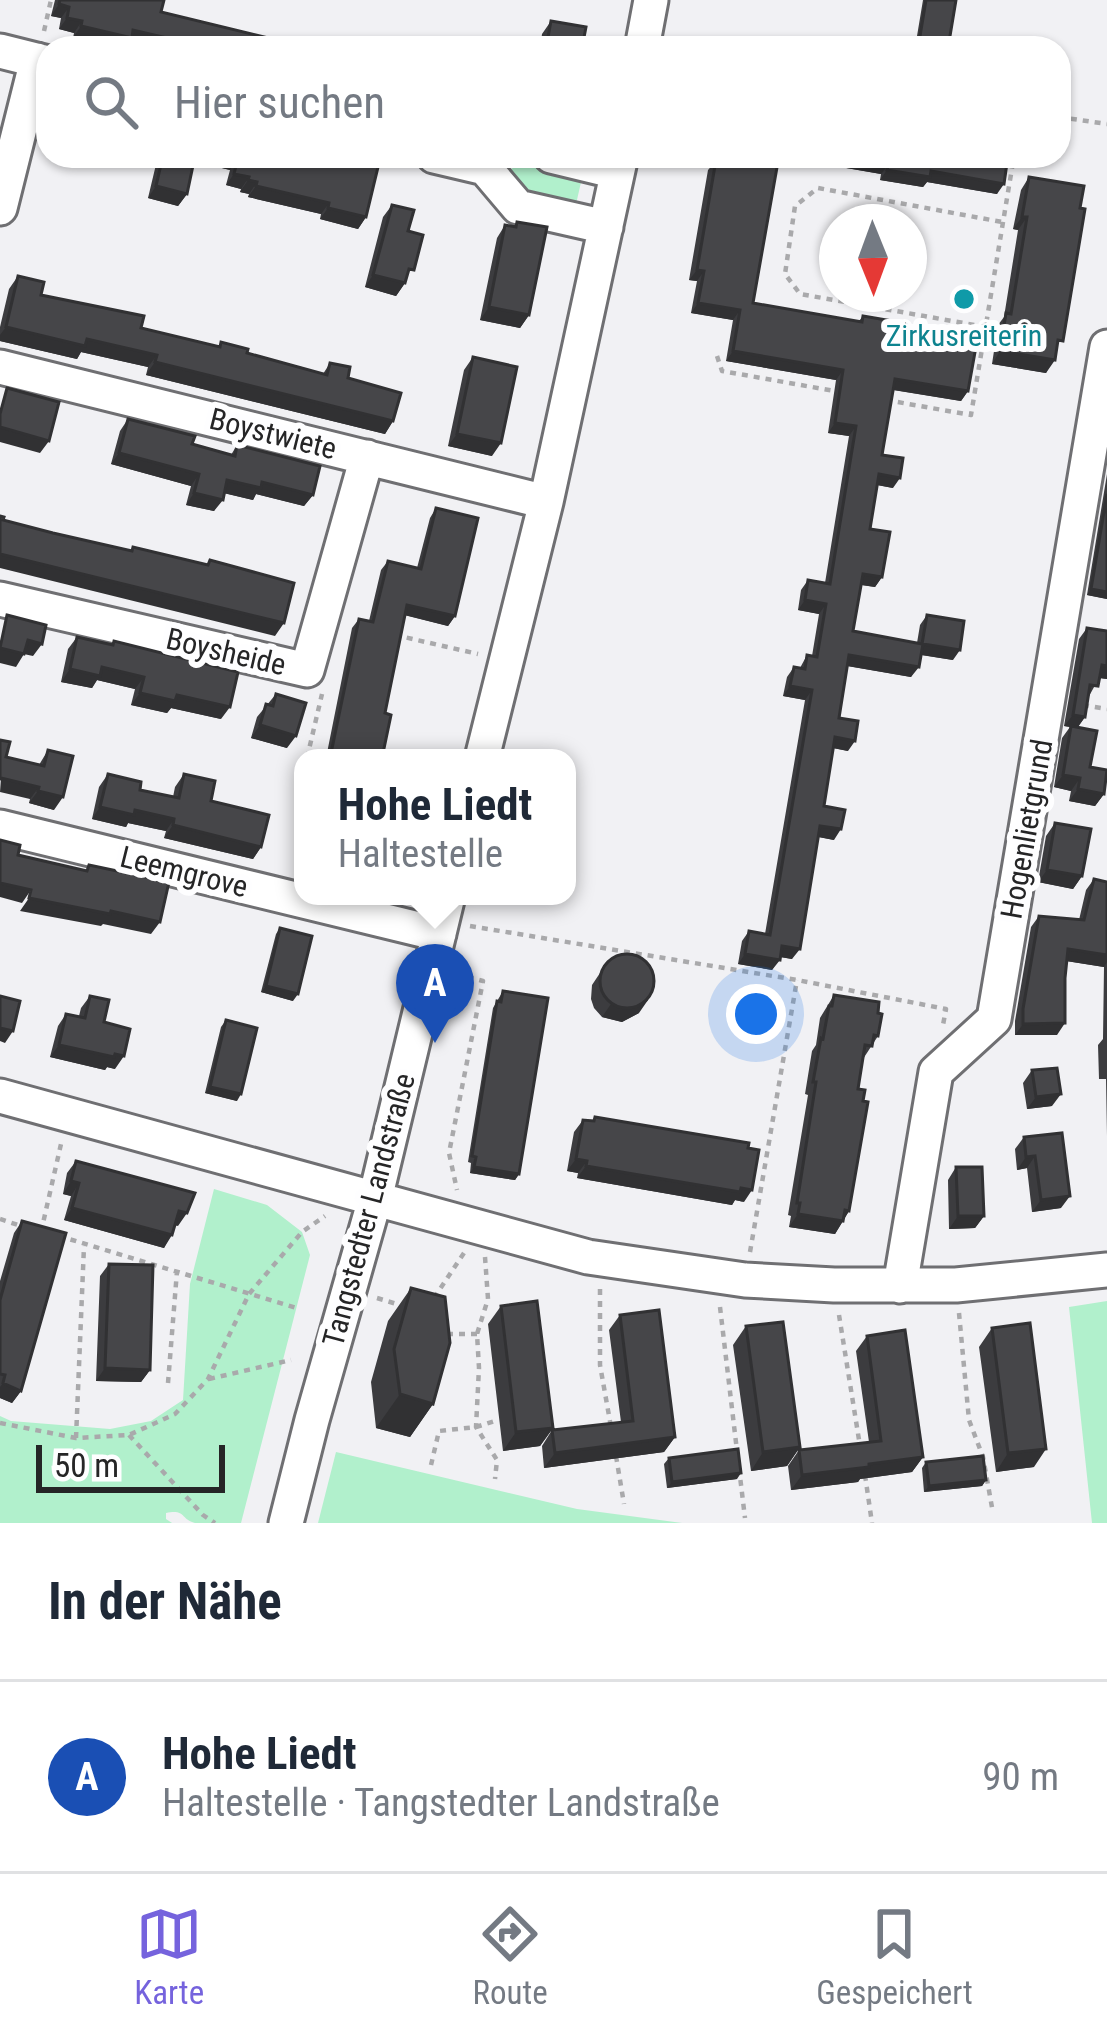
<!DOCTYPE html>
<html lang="de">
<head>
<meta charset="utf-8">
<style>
  body { margin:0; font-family:"Roboto Condensed",sans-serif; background:#f6f6f7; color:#1f2937 }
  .compass { position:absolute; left:819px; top:204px; width:108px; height:108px; border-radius:50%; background:#fff; box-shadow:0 3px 9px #0004; rotate:179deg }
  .scale { position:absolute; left:36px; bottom:30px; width:189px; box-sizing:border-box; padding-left:12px; border:6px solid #252526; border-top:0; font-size:33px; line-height:42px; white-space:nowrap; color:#252526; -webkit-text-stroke:9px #fefeff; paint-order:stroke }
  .you { position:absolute; left:756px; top:1014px; width:42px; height:42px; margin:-30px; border:9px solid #fff; border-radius:50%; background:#1a73e8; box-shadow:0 0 0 18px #1a73e833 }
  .badge { display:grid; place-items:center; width:78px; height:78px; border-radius:50%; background:#7563dd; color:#fff; font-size:39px; font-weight:700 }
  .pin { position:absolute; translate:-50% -99px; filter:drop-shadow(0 3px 6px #0008) }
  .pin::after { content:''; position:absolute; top:63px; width:42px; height:36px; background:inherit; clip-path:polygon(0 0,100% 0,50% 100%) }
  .popup { position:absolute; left:294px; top:749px; width:282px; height:156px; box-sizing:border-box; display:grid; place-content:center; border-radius:24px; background:#fff; filter:drop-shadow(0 3px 9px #0005); font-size:39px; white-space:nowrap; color:#747a83 }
  .popup b { font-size:45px; color:#1f2937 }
  .popup::after { content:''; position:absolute; left:50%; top:100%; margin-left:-24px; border:24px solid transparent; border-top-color:#fff }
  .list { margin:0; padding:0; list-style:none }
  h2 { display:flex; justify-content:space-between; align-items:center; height:156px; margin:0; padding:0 48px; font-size:51px }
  h2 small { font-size:39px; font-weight:400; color:#747a83 }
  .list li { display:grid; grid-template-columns:78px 1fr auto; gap:36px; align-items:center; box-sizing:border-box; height:192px; padding:0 48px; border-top:3px solid #e0e1e3 }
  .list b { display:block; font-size:45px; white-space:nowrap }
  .list p { margin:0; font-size:39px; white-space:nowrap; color:#747a83 }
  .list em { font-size:39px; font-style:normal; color:#747a83 }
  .icon { flex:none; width:66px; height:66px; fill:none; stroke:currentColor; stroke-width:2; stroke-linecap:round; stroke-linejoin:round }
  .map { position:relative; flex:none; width:1107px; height:1523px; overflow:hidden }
  .search { position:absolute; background:#fff; box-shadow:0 3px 9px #0004; left:36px; right:36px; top:36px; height:132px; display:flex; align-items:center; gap:30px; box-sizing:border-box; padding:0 42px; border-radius:36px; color:#747a83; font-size:45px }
  .sheet { height:348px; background:#fff }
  nav { display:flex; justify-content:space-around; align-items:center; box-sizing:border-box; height:168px; border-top:3px solid #e0e1e3; background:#fff; font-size:33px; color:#747a83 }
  nav a { display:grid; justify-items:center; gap:6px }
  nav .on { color:#7563dd }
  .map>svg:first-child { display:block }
</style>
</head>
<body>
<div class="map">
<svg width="1107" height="1523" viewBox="0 0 1107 1523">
  <rect width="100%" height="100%" fill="#f1f1f4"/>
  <path fill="#b1f0cc" d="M528,157l56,12 -10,44 -51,-12 -17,-28z
    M214,1189l53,16 35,27 8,23 -69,268c-13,0 -33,0 -46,0 -15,-4 -9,-14 -29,-10v6l6,4h-172v-107l11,5 99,8 41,-8 32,-21 7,-116z
    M1107,1301v222h-15l-23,-216z
    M336,1452l241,57 105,14h-364z"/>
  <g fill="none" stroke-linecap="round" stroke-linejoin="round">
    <g stroke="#6f6f72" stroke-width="39">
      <path id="minor" d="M642,48l9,-48
        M0,51l48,12
        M434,156l51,12 33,39 88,20
        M551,156l66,16
        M0,208l37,-148
        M0,367l546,135
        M0,599l307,71 60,-213
        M482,758l64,-256 75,-346
        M0,827l439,107
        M0,1096l588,161 157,23 89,5h122l151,-15
        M900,1286l36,-214 58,-53 113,-672
        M286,1523l26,-103 63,-221 73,-303"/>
    </g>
    <path stroke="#a9a9ab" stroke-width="4.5" stroke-dasharray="6 6" stroke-linecap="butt" d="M44,31l7,-31
      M1059,117l48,7
      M986,327l-186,-33 -15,-20 10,-68 23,-18 184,34
      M717,356l5,15 118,21
      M886,400l85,15 43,-259
      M395,635l83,19
      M1083,705l24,4
      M307,758l15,-64
      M298,795l5,-20
      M470,926l327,54 149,29 -3,16
      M456,974l27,7 -34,172 8,37
      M0,1219l24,8
      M41,1232l20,-88
      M59,1236l241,73
      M750,1252l47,-272
      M485,1257l3,42 -11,35 2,34 -3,59 21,33 -2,19
      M600,1289v76l11,62
      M377,1298l23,7
      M434,1298l30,-45
      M720,1307l17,144
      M959,1313l10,107 14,37 10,56
      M839,1315l21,131
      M447,1334h30
      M209,1379l82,-19
      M168,1383l9,-112
      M0,1423l76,15 53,-3 46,-21 33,-35 41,-85 53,-62 23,-16
      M129,1435l74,80 12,8
      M76,1438l8,-192
      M616,1456l8,48
      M431,1465l8,-34 37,-4 19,-6
      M739,1468l6,50
      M865,1475l7,48"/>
    <use href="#minor" stroke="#fff" stroke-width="33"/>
  </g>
  <path fill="#3c3c3f" d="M55,0h109l-3,12 149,36h-156l-25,-6 -56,-4 1,-5 -15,-4 2,-11 -10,-2z
    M923,0h33l-8,48h-33z
    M551,21l31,27h-42l2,-14z
    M158,156h183l25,61 -8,12 -38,-10 1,-5 -73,-17 1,-3 -9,-2 1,-3 -15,-4 4,-15 -36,-9 -7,33 -9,12 -30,-8z
    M718,156h290l-11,38 -70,-12 -4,5 -43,-7 1,-6 -103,-18 -25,147 106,18 4,-5 40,12 65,63 -7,10 -68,-11 -11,65 11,33 -16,-3 -7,44 12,48 -7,10 -14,-2 -8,46 64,12 3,-18 7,-10 26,45 -32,-5 -10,22 -64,-11 -8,52 9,33 -15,-3 -9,58 10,34 -15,-3 -27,122 -12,-2 -8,13 -34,-6 4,-23 7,-10 16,3 40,-234 -22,-4 4,-19 7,-10 6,1 7,-13 5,1 7,-42 -21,-4 3,-20 7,-10 17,3 24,-147 -21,-3 8,-53 -110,-19 7,-41 -42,-7 6,-32 -8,-1 19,-110 9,-10z
    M1029,177l27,174 -10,22 -54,-9 6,-39 6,-8 14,-87 -5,-1 8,-39z
    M392,205l16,26 -3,52 -9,13 -31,-9 18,-70z
    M517,222l12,93 -9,13 -40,-8 17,-82 8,-13 8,2z
    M18,276l23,19 100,33 77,19 3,-5 26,11 76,21 7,-11 63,58 -8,13 -239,-59 2,-8 -67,-15 -4,7 -77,-18v-14l9,-38z
    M473,357l19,99 -44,-10 16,-76z
    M128,419l64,25 39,11 6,-10 76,50 -9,11 -48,-12 -3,6 -29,-7 -10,18 -28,-6 5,-19 -80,-22 9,-33z
    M1107,474v125l-20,-4z
    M436,508l19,108 -7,10 -43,-11 -20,98 -3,45h-56l26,-130 7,-9 10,2 12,-51 7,-9 29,7 13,-50z
    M1087,628l20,3v48l-8,-1 -11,20 -3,19 -7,10 12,40 14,27 -9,12 -26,-5 2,-10 -17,-4 8,-49 8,-11 -6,-1 15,-87z
    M77,637l35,8 2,-4 107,78 -50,-11 -4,5 -36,-8 4,-16 -38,-9 -5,8 -31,-6 7,-33z
    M276,694l11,54 -36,-10 6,-21z
    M48,750l6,60 -25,-7 1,-4 -24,-42 33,8z
    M108,774l32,16 33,7 2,-10 9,-13 77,73 -8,12 -89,-21 2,-7 -38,-8 -2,4 -34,-8 7,-32z
    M1055,823l27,53 -9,13 -35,-7 8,-46z
    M1094,879l13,3v254l-1,-57h-7l-1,-34 5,-6 1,-72 -38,-6 -9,74h-42v-14l16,-94 8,-11 40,4 7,-30z
    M280,928l13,73 -32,-9 15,-58z
    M608,961l31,52 -17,9 -20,-5 -8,-9 -3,-9 1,-14z
    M503,991l16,183 -4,6 -45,-7 1,-10 -3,-1 25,-154z
    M834,995l44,18v23l-15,23 -5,30 -9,122 -14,23 -46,-7 2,-11 -3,-1 20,-120 -3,-1 7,-43 4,-6 4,-27z
    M90,996l14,26 11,47 -8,-2 -2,3 -55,-13 8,-31 8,-12 13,2 2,-8z
    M226,1020l11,81 -32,-8 16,-66z
    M1032,1070l20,36 -25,3 -4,-26z
    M595,1117l149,85 -9,-2 -3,5 -155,-27 1,-5 -11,-2 7,-39 9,-12 9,1z
    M1062,1133l-1,75 -29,4 -5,-44 -10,2 -2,-21 9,-12z
    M76,1161l102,65 -3,-1 -11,23 -100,-28 7,-24 -8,-2 4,-21z
    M956,1167l28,49 -9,12 -26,1 -1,-49z
    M22,1221l-1,170 -9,12 -12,-5v-117l14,-48z
    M109,1264l41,106 -9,12 -45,-1 4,-105z
    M411,1288l22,116 -23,33 -34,-9 -5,-46 17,-61z
    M501,1306l52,122 -13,18 -37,5 -15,-127z
    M620,1315l55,122 -11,15 -120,16 -2,-22 10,-16 69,-8 -12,-92z
    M746,1326l54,121 -13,19 -36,5 -18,-126z
    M992,1328l42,139 -38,5 -17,-125z
    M867,1336l56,121 -11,15 -52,7 -2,3 -67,8 -3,-24 11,-16 70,-8 -13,-91z
    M669,1458l68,21 -70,9 -3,-24z
    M926,1462l60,18 -4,6 -58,6 -2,-24z"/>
  <path fill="#313133" d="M59,4l10,3 -8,11 -10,-2z
    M67,18l15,3 -8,12 -15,-4z
    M81,26l52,4 43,10 -6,8h-16l-25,-6 -4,6h-7l-45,-10z
    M192,156h37l9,2 -8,12 -41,-10z
    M776,156h66l47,8 -8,10z
    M887,170l44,1 73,13 -7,10 -70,-12 -4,5 -43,-7z
    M234,174l15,3 -8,12 -15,-4z
    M248,180l9,2 -8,12 -9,-2z
    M156,186l31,8 -9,12 -30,-8z
    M256,186l73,17 -8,11 -73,-17z
    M328,208l38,9 -8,12 -38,-10z
    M1022,217h5l-9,13 -5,-1z
    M697,270l7,1 -7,10 -8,-1z
    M373,275l32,8 -9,13 -31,-9z
    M698,303l42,7 -7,10 -42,-7z
    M489,307l40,8 -9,13 -40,-8z
    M6,327l81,12 70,16 -9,12 -67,-15 -4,7 -77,-18v-6z
    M733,351l110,19 -7,10 -110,-19z
    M1000,351l55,9 -9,13 -54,-9z
    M155,362l238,59 -8,13 -239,-59z
    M895,379l73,12 -7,10 -73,-12z
    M835,423l21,3 -7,10 -21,-3z
    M0,427l49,14 -9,12 -40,-11z
    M457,434l44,9 -9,13 -44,-10z
    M119,453l80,21 -8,12 -80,-22z
    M879,474l21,4 -7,10 -21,-4z
    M227,480l35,2 51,13 -9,11 -48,-12 -3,6 -34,-8z
    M194,493l29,7 -9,11 -28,-6z
    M0,554l284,69 -9,13 -275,-68z
    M863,574l19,3 -7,10 -19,-3z
    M1091,589l16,3v7l-20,-4z
    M805,600l21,4 -7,10 -21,-4z
    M407,605l48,11 -7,10 -48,-12z
    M28,640l14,4 -9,12 -14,-3z
    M923,644l37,6 -7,10 -37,-6z
    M0,648l24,6 -8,13 -16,-4z
    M849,655l70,12 -8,10 -69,-12z
    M1102,665l5,1v13l-14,-2z
    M102,667l42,10 -9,12 -38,-9 -5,8 -31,-6 9,-13z
    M790,686l22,4 -7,10 -22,-4z
    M140,693l37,2 53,12 -9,12 -50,-11 -4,5 -36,-8z
    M1073,715l12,2 -8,11 -13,-2z
    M260,725l36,11 -9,12 -36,-10z
    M835,737l20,4 -7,10 -20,-4z
    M1063,775l17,3 -9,13 -17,-4z
    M1,778l38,9 -9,12 -30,-7z
    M1078,789l26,5 -9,12 -26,-5z
    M38,791l25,6 -9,13 -25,-7z
    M100,807l35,3 39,9 -8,12 -38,-8 -2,4 -34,-8z
    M173,825l88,22 -8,12 -89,-21z
    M820,826l21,3 -7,11 -21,-4z
    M1047,870l35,6 -9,13 -35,-7z
    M0,883l31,7 -9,13 -22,-6z
    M29,898l82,13 49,11 -9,12 -48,-10 -2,2 -81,-15z
    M782,946l18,3 -8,10 -17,-3z
    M1068,949l39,6v7l-3,5 -44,-7z
    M745,954l35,6 -8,10 -34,-6z
    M266,986l32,8 -5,7 -32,-9z
    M648,1000l-9,13 -17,9 -20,-5 9,-13z
    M1065,1023l-8,12h-42l8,-11z
    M0,1028l13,3 -8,12 -5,-2z
    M59,1045l56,9 9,2 -9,13 -8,-2 -2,3 -55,-13z
    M210,1087l31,7 -4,7 -32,-8z
    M1061,1094l-9,12 -25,3 9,-12z
    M1035,1156l-8,12 -10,2 9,-13z
    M576,1159l11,2 -9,12 -11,-2z
    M586,1166l166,24 -8,12 -9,-2 -3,5 -155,-27z
    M474,1167l45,7 -4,6 -45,-7z
    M71,1181l8,2 -8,13 -8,-2z
    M1070,1196l-9,12 -29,4 9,-12z
    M72,1208l100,27 -8,13 -100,-28z
    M845,1210l4,1 -14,23 -46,-7 9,-13z
    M179,1211l8,2 -9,13 -7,-2z
    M958,1216h26l-9,12 -26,1z
    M105,1368l45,2 -9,12 -45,-1z
    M3,1383l18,8 -9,12 -12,-5v-11z
    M400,1394l33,10 -23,33 -34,-9z
    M553,1428l-13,18 -37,5 13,-19z
    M675,1437l-11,15 -120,16 11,-15z
    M800,1447l-13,19 -36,5 12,-19z
    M1046,1449l-12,18 -38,5 12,-19z
    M923,1457l-11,15 -52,7 -2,3 -67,8 11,-15z
    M741,1473l-4,6 -70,9 5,-6z
    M986,1480l-4,6 -58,6 5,-6z"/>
  <path fill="#464649" stroke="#313133" stroke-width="3" d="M60,0h104l-3,12 149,36h-136l2,-8 -43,-10 -1,8 -51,-12 1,-5 -15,-3 2,-11 -10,-3z
    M926,0h30l-8,48h-30z
    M551,21l35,6 -4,21h-36z
    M163,156h32l-8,38 -31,-8z
    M229,156h112l-1,2 38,9 -12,50 -38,-9 1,-5 -73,-17 1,-4 -9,-2 1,-3 -15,-3 4,-16z
    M723,156h56l-26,147 109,19 1,-6 41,7 -1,5 74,13 -9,50 -73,-12 -13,76 21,3 -3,20 -21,-4 -9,55 20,3 -8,45 -19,-3 -10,57 69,13 5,-29 37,6 -4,29 -37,-6 -4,23 -70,-12 -10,63 19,3 -3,20 -20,-4 -11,69 21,4 -4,19 -21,-3 -20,123 -18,-3 -2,14 -35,-6 4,-23 21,4 42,-245 -22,-4 4,-19 11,2 2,-14 10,2 9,-53 -21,-4 3,-20 22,4 26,-158 -21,-3 8,-53 -110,-19 7,-41 -42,-7 6,-32 -7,-1 19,-110 6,1z
    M842,156h166l-4,28 -73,-13 -1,6 -43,-7 2,-6z
    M1029,177l55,9 -4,22 5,1 -22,132 -5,-1 -3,20 -55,-9 6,-38 5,1 16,-97h-5z
    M392,205l22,5 -6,21 15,4 -9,35 -5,-1 -4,14 -32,-8z
    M517,222l30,5 -18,88 -40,-8 16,-82 11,2z
    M18,276l26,6 -3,13 103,21 -3,12 79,19 1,-5 27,7 -1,4 80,22 3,-12 20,4 -2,11 53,15 -8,28 -238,-59 2,-7 -70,-16 -2,7 -79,-19z
    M473,357l44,10 -16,76 -44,-9z
    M7,388l52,14 -10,39 -49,-14v-13z
    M128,419l67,17 -3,8 43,12 2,-11 83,21 -7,29 -51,-13 -1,6 -34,-8 -4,20 -29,-7 5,-19 -80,-21z
    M1107,494v98l-16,-3z
    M436,508l42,10 -23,98 -48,-11 -22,108 6,2 -9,43h-52l29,-139 14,3 15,-61 33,8z
    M0,516l4,1 -1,3 50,13 79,18 1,-4 75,18 2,-5 84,23 -10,40 -284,-69z
    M7,615l39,10 -4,19 -14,-4 -4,14 -24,-6z
    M1087,628l20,3v35l-5,-1 -4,21 -8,-1 -5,32 -12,-2z
    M77,637l36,8 1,-4 124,31 -8,35 -53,-12 -2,6 -35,-8 4,-16 -42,-10 -2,9 -30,-7z
    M276,694l30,9 -10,33 -36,-11 6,-21 7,2z
    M1071,726l26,5 -7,36 17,3 -3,24 -26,-5 2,-11 -17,-3z
    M0,740l10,2 -4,15 38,9 4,-16 25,6 -10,41 -25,-6 1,-4 -38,-9 -1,2z
    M108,774l33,8 -1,8 39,8 5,-24 31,7 -4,20 58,14 -8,32 -88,-22 1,-6 -39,-9 -1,5 -34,-8z
    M1055,823l36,6 -9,47 -35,-6z
    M0,840l20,5 -2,10 69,16 2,-6 80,17 -9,40 -49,-11 -1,3 -81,-16 2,-8 -31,-7z
    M1094,879l13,3v73l-39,-6 -3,29v45l-42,1v-15l16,-93 45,4z
    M280,928l32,8 -14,58 -32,-8z
    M600 981a27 27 0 1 1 54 0a27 27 0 1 1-54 0Z
    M503,991l45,7 -29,176 -45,-7 2,-10 -4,-1 25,-155 4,1z
    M834,995l45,7 -1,11 4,1 -4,22 -4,-1 -2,11 -7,-1 -7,44 7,1 -2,11 5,1 -19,109 -4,-1 -2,11 -45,-7 2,-11h-3l19,-121h-3l8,-44 2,1 6,-33h3z
    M0,996l20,5 -7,30 -13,-3z
    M90,996l19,4 -5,22 26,7 -6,27 -9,-2 -1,3 -55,-12 7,-31 19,4z
    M226,1020l31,8 -16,66 -31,-7z
    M1057,1068l4,26 -25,3 -4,-27z
    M595,1117l154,26 -1,5 11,2 -7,40 -11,-2 -1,4 -154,-26 1,-5 -11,-2 7,-39 11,1z
    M1062,1133l8,63 -29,4 -6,-44 -9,1 -2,-20z
    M76,1161l119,32 -8,20 -8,-2 -7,24 -100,-27 7,-25 -8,-2z
    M956,1167h26l2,49h-26z
    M22,1221l44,12 -45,158 -18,-8 2,-8 -5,-1v-74z
    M109,1264l44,1 -3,105 -45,-2z
    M411,1288l34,9 5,46 -17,61 -33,-10 -6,-45z
    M537,1301l16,127 -37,4 -15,-126z
    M659,1310l16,127 -120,16 -3,-23 81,-9 -13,-106z
    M783,1322l17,125 -37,5 -17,-126z
    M1030,1323l16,126 -38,4 -16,-125z
    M905,1330l18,127 -54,7v3l-67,8 -3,-25 82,-9 -14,-105z
    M738,1449l3,24 -69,9 -3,-24z
    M983,1456l3,24 -57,6 -3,-24z"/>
  <circle fill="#0f9aa8" stroke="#fefeff" stroke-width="4.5" cx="964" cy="299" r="12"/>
  <g text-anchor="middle" stroke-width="12" stroke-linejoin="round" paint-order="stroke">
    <g font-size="30" fill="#0d838f" stroke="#fefeff">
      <text x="964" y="346">Zirkusreiterin</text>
    </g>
    <g font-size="30" fill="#252526" stroke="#fefeff">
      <text transform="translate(273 434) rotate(14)" y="10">Boystwiete</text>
      <text transform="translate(226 652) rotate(13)" y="10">Boysheide</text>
      <text transform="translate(1027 829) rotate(-80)" y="10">Hogenlietgrund</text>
      <text transform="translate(184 872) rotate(14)" y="10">Leemgrove</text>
      <text transform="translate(369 1210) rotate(-75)" y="10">Tangstedter Landstraße</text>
    </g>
  </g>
</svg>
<svg class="compass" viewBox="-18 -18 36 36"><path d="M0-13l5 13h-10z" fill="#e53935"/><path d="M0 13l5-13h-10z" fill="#747a83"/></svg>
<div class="scale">50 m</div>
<div class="you"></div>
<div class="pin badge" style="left:435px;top:1043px;background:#1a4fb4">A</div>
<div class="popup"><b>Hohe Liedt</b>Haltestelle</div>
<div class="search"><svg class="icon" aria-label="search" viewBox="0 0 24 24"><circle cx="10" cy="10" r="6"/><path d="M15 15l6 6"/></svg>Hier suchen</div>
</div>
<section class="sheet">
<h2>In der Nähe<small></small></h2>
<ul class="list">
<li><span class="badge" style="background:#1a4fb4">A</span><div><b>Hohe Liedt</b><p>Haltestelle · Tangstedter Landstraße</p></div><em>90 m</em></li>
</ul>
</section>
<nav>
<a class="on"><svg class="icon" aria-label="map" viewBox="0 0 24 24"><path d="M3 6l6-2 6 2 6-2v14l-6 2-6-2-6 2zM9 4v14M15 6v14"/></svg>Karte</a>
<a><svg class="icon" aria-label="directions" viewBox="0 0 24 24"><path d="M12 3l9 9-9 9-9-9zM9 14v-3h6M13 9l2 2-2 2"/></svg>Route</a>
<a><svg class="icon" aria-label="saved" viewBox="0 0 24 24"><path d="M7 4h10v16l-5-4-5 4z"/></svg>Gespeichert</a>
</nav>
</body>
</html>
